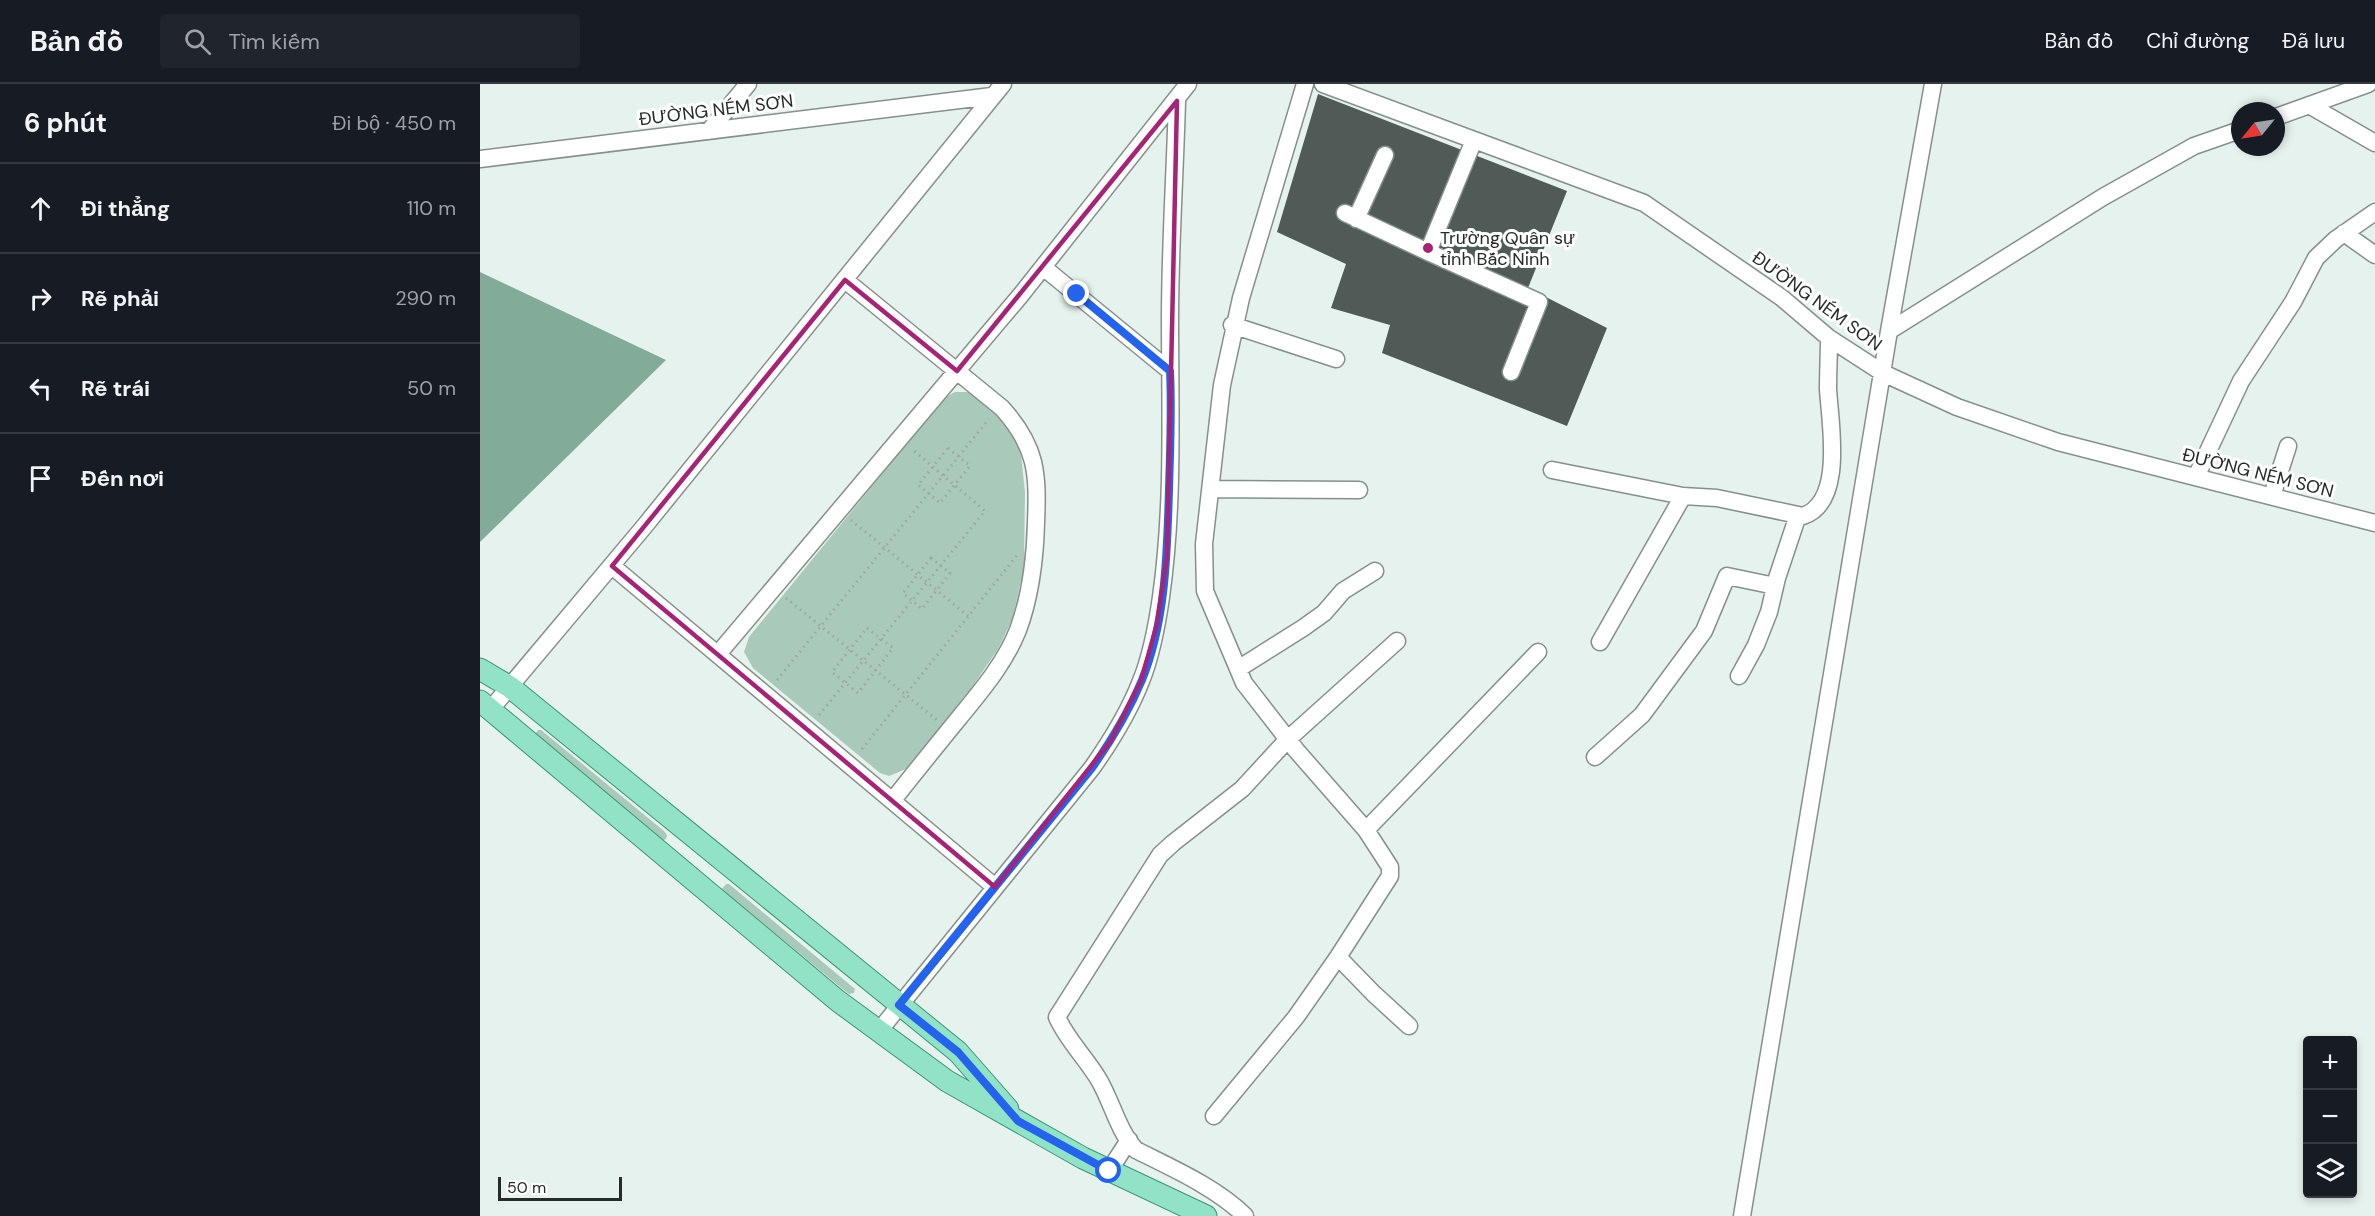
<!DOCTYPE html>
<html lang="vi">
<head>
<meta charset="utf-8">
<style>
  body { margin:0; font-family:"DM Sans",sans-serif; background:#20242c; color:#f1f3f6 }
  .controls { position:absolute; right:18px; bottom:18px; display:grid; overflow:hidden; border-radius:6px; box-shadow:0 3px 9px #0003 }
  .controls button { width:54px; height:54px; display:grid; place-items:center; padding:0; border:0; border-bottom:2px solid #363941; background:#171b24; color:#f1f3f6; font:30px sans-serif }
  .compass { position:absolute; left:1751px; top:18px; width:54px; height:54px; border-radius:50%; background:#171b24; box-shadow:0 3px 9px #0003; rotate:240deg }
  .scale { position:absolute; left:18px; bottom:15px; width:124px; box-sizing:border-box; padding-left:6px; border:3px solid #262a29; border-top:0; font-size:16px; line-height:21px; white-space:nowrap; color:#262a29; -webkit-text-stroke:4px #fff; paint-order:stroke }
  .stop { position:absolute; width:18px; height:18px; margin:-14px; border:4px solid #2563eb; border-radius:50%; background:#fff }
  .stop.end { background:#2563eb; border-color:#fff; box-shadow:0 2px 6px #0008 }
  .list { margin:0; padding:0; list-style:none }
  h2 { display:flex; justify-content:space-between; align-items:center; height:78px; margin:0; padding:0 24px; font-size:26px }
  h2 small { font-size:20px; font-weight:400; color:#9ea1a6 }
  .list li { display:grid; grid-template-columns:39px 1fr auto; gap:18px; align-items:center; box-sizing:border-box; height:90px; padding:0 24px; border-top:2px solid #363941 }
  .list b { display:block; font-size:22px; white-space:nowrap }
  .list em { font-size:20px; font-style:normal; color:#9ea1a6 }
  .icon { flex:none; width:33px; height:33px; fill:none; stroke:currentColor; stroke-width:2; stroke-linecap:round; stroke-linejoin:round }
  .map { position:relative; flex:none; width:1895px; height:1132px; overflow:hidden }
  header { display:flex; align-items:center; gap:36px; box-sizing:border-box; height:84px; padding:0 30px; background:#171b24; border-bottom:2px solid #363941 }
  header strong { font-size:28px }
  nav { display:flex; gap:33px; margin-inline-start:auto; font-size:21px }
  .search { width:420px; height:54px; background:#20242c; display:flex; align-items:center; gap:15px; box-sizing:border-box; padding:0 21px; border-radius:6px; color:#9ea1a6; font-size:22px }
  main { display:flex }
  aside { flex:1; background:#171b24 }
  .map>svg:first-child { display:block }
</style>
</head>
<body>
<header>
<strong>Bản đồ</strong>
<div class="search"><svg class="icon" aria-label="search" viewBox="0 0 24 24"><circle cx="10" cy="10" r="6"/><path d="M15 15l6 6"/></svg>Tìm kiếm</div>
<nav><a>Bản đồ</a><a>Chỉ đường</a><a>Đã lưu</a></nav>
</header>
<main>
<aside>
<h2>6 phút<small>Đi bộ · 450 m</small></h2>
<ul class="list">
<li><svg class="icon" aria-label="ahead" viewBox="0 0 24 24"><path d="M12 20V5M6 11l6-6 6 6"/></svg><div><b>Đi thẳng</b></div><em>110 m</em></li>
<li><svg class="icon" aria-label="right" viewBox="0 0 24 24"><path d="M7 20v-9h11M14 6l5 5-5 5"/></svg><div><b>Rẽ phải</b></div><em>290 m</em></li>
<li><svg class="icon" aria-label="left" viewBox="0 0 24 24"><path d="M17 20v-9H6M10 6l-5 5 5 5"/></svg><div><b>Rẽ trái</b></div><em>50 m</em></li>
<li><svg class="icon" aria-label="arrive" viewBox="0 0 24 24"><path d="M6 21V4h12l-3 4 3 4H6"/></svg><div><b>Đến nơi</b></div></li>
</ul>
</aside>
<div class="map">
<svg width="1895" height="1132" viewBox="0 0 1895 1132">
  <rect width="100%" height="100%" fill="#e6f2ed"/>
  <path fill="#a9c9bb" d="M475,308h14l32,26 19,27 5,47 -1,74 -11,52 -15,31 -28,41 -64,79 -17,7 -9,-3 -127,-105 -9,-16 5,-15 195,-239z
    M58,646h3l123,101 3,4 -1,4 -5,2 -126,-107z
    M246,800h3l126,105 -1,4 -5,1 -5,-4 -118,-97 -4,-4z"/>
  <path fill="#83ab9a" d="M0,188l186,88 -186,182z"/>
  <path fill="#505a56" d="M838,10l249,97 -39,97 79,40 -40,98 -185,-73 8,-28 -59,-17 15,-44 -69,-32z"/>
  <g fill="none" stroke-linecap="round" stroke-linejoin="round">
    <g stroke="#86908b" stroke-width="19">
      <path id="minor" d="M843,0l321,119 138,95 47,40 54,35 74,34 101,35 317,81
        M1829,21l66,38
        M1796,33l92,-33
        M229,47l39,-47
        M994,56l-46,112 111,50 -28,70
        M0,75l512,-63
        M865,129l83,39
        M876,135l29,-64
        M1864,149l31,22
        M563,183l127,104
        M365,196l157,128c35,39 36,65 34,115 -1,37 -5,72 -18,107 -13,33 -37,61 -59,88 -22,27 -44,54 -66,82
        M752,241l104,34
        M1409,247l214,-134 91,-51 46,-16
        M1072,386l131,26
        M1716,393l45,-96 52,-79 23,-44 20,-19 39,-27
        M732,405l147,1
        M1792,412l16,-50
        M132,482l383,321
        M1120,558l83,-146 34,2 86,18c42,-14 27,-93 25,-127 0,-17 1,-34 1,-51
        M238,570l302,-358 168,-212
        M758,585l65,-41 21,-15 19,-22 32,-20
        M1259,592l17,-31 13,-33 8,-34 21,-63
        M10,626l153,-182 360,-444
        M1115,673l47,-42 62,-84 23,-55 48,10
        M886,746l172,-178
        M858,873l36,37 35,32
        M399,947l213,-263c19,-27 37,-56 49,-87 11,-27 16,-56 20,-84 13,-92 9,-185 9,-278 0,-72 5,-146 7,-218
        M734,1032l82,-99 42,-60 52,-81v-9l-24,-37 -70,-80 -52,-67 -39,-92 -1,-47 18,-159 19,-87 64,-214
        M629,1087l20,-31
        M765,1132c-28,-28 -73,-48 -109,-66 -18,-19 -24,-48 -37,-70 -13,-22 -32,-40 -42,-63l103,-162 13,-12 69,-54 46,-50 109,-98
        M1262,1132l147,-885 44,-247"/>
    </g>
    <g stroke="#3c9577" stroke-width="23">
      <path id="major" d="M0,585l30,18 448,365 50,57
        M0,617l358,300 109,80 136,77 123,58"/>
    </g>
    <path stroke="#9ea7a4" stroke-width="3" stroke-dasharray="1.5 4.5" stroke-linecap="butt" d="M468,364l22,18 -30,37 -22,-18z
      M371,436l117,96
      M451,474l19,15 -28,36 -19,-16z
      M306,514l151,122
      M387,544l26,20 -35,45 -26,-21z
      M297,596l212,-261
      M339,631l166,-204 -72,-61
      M382,665l156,-195"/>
    <use href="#minor" stroke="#fff" stroke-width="16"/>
    <use href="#major" stroke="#91e2c7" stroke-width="21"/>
  </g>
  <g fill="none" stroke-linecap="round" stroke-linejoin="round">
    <path stroke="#2563eb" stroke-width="8" d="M597,210l93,77c2,40 0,79 -1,119 -2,63 -3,131 -27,190 -13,31 -31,61 -50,88l-193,237 59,47 60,69 91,50"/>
  </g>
  <path fill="none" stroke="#a42475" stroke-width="4.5" stroke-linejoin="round" d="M697,17l-10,455 -10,68 -16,57 -31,61 -115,145 -383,-321 233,-286 112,91z"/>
  <circle fill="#a42475" stroke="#fff" stroke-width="2" cx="948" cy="164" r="6"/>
  <g text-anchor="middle" stroke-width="6" stroke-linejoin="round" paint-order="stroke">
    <g font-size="18" fill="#262a29" stroke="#fff">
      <text transform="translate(236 26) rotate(-7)" y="6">ĐƯỜNG NÉM SƠN</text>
      <text transform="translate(1337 217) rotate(36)" y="6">ĐƯỜNG NÉM SƠN</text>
      <text transform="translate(1778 389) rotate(14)" y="6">ĐƯỜNG NÉM SƠN</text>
    </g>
    <g font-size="18" fill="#262a29" stroke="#fff" text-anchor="start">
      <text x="960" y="160">Trường Quân sự<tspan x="960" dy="21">tỉnh Bắc Ninh</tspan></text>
    </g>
  </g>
</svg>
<div class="controls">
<button>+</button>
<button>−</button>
<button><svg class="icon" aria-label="layers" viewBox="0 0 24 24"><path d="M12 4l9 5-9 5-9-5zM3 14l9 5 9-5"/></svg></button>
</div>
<svg class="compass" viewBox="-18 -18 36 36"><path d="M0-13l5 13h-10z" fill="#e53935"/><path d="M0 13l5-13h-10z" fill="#9ea1a6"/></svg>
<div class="scale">50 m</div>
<div class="stop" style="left:629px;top:1087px"></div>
<div class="stop end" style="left:597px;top:210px"></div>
</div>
</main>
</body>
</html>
